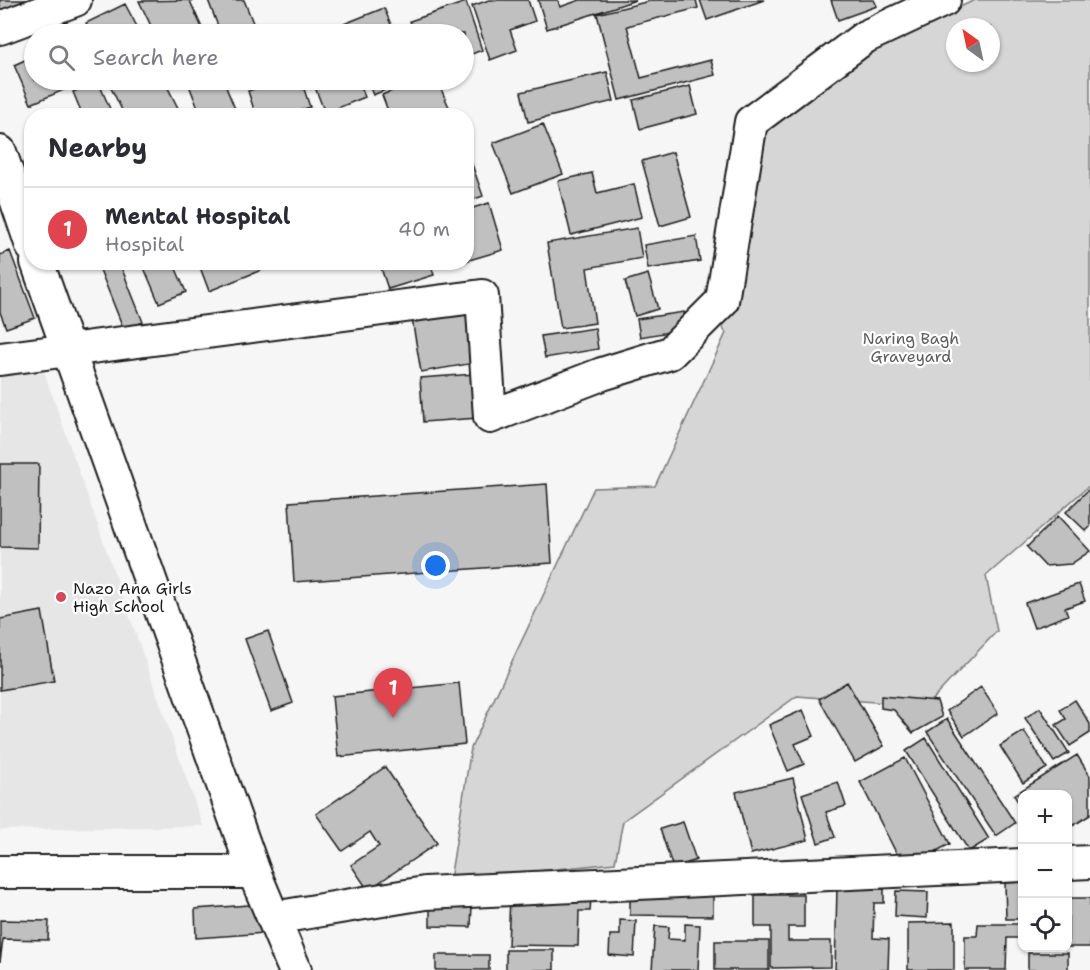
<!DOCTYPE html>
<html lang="en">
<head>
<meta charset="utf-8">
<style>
  body { margin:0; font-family:"Shantell Sans",sans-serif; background:#f2f2f3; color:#2b2b33 }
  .controls { position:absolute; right:18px; bottom:18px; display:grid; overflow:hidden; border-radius:12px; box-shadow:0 2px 4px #0004 }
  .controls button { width:54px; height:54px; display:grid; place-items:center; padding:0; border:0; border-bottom:2px solid #e1e1e2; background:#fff; color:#2b2b33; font:30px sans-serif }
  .compass { position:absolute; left:946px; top:18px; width:54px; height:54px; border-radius:50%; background:#fff; box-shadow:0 2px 4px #0004; rotate:327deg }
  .you { position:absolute; left:436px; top:566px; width:21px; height:21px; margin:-15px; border:4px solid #fff; border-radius:50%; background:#1a73e8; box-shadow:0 0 0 9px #1a73e833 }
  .badge { display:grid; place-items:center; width:39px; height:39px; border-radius:50%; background:#7c3aed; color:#fff; font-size:20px; font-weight:700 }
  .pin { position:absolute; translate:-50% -50px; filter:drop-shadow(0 2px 3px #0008) }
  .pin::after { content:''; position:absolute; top:32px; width:21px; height:18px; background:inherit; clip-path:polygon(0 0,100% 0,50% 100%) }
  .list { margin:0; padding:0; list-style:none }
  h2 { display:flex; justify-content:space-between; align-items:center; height:78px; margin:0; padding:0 24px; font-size:26px }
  h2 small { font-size:20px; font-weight:400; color:#7c7c81 }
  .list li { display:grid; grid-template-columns:39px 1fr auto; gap:18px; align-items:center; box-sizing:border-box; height:84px; padding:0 24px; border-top:2px solid #e1e1e2 }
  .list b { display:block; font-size:22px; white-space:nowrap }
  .list p { margin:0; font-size:20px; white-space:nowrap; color:#7c7c81 }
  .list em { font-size:20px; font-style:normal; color:#7c7c81 }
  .icon { flex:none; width:33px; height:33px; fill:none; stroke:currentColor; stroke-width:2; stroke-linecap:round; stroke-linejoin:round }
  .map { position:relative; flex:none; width:1090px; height:970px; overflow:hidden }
  .search { position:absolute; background:#fff; box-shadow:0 2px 4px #0004; left:24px; top:24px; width:450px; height:66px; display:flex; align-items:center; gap:15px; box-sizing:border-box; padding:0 21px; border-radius:33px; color:#7c7c81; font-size:22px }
  .panel { position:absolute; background:#fff; box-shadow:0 2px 4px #0004; left:24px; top:108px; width:450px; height:162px; border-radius:24px }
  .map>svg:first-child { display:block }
</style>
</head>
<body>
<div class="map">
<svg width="1090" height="970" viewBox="0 0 1090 970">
  <rect width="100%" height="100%" fill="#f6f6f6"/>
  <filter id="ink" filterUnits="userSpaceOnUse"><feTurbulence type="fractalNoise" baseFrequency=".0167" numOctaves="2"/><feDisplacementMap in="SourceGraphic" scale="12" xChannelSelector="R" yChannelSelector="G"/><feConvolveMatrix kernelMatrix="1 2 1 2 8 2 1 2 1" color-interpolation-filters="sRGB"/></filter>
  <g filter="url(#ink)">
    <path fill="#e6e6e6" d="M41,363l162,463 -203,4v-463z"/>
    <path fill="#d6d6d6" stroke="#797979" stroke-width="1.5" fill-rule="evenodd" d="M975,0h115v485l-104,91 11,55 -71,75 -129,-10 -174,125 -8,42 -165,17 21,-132 123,-260 61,-2 71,-153 -13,-20 45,-179 112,-85zM955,27h36v36h-36z"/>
    <path fill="#c0c0c0" stroke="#1c1c1c" stroke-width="1.5" d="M0,0h41l-41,16z
      M194,0l-4,1 13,29 -10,4h-38l-16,-33z
      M208,0h36l11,28 -15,6h-19z
      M489,0h39l7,21 -25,9 7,20 -27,10 -18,-54z
      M538,0h20l2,7 20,-7h56l-89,29z
      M654,0h42l2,8 -71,18 14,52 70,-18 4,15 -96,25 -22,-86z
      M700,0h64l-57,20z
      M831,0h43l3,6 -39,14z
      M466,2l16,48 -18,7v-23h-50l-4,-13z
      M125,4l16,30h-50l-5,-11z
      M384,8l11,26h-46l-5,-10z
      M34,56v24h27l5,9 -35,15 -17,-39z
      M607,72l7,29 -86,21 -7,-30z
      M107,80h57l18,36h-57z
      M187,80h36l15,36h-37z
      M280,80h21l9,27 -26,9h-28l-8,-25z
      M321,80h37l7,17 -40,16 -12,-31z
      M367,80h43l-37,15z
      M418,80h19l16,36h-63l-8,-21z
      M98,81l15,35h-30l-10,-24z
      M690,86l7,28 -57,15 -7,-29z
      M543,124l20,50 -50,19 -20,-50z
      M466,147l17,49 -17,6z
      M673,152l18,65 -31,9 -18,-65z
      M592,173l5,20 37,-9 8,33 -71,18 -13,-54z
      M489,203l14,47 -37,11v-51z
      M637,228l5,30 -55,10 8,55 -34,5 -14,-85z
      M696,236l4,25 -52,8 -4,-24z
      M10,251l25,67 -29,10 -6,-16v-57z
      M97,262h26l-3,2 23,58 -19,8z
      M173,262l13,30 -27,11 -17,-40z
      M198,262h75l1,3 -65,26z
      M379,262h51l4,13 -46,14z
      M648,274l10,35 -23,7 -10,-35z
      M471,303l10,59 -60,10 -10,-59z
      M684,312l3,17 -47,8 -3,-18z
      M595,328l3,21 -53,9 -4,-22z
      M475,374l3,44 -55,4 -3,-44z
      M0,464h39l-1,84 -38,-1z
      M547,484l5,79 -258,19 -5,-80z
      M1090,488v39l-4,4 -20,-19z
      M1058,516l32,35 -19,13 -26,2 -18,-19z
      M1079,584l6,17 -20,7 3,7 -34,13 -9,-25z
      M42,611l12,70 -54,9v-71z
      M268,631l25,72 -22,8 -26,-72z
      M847,682l37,64 -29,16 -36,-63z
      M459,683l6,61 -127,13 -6,-61z
      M981,687l17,26 -34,23 -17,-25z
      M881,696l56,5 5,16 -29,16 -19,-23 -13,-2z
      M1075,700l15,24v9l-20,13 -14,-21 10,-6 -6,-9z
      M1040,708l29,45 -15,9 -29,-44z
      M803,710l11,26 -19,8 9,20 -16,7 -19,-46z
      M947,719l68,104 -19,13 -69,-104z
      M1024,731l23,37 -24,15 -23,-37z
      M926,738l63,101 -20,12 -63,-100z
      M1077,755l13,21v39l-22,14v-35h-46v15l-8,-14z
      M905,758l45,86 -46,24 -44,-86z
      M385,767l52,76 -69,47 -17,-25 28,-19 -9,-14 -28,19 -26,-37z
      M793,778l15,62 -57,14 -15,-62z
      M838,782l8,24 -20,6 9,25 -17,6 -16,-49z
      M683,822l13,38 -23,8 -13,-39z
      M1022,882v37h-16l-1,-36z
      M837,888l47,1v14h-10l-1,35 16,1 -1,31h-53z
      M896,891l32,1 -1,26 -32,-2z
      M630,895h83v21l-83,-1z
      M755,895h49v32h-16v14h43v26l-60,1v-41h-16z
      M510,896l81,2 -1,13h-11l-1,35 -70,-1z
      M1068,898h22v49h-22z
      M430,903l42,1 -1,23 -41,-1z
      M264,904l2,29 -70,5 -1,-29z
      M0,920l49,1 -1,19 -45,-1 -3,23z
      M620,920l16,1 -2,36 -25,-2 1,-20h10z
      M954,922v48h-46v-47z
      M685,924l15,1 -2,45h-46l3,-44 14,1 -1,12 17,1z
      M978,924h43l-1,14h-13l-1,32h-41v-34h12z
      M715,941h54v29h-54z
      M506,950h48v20h-48z
      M1028,953h40v17h-40z
      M436,955h53v15h-53z"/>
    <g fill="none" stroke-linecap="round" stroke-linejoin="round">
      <g stroke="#1c1c1c" stroke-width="36">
        <path id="minor" d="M0,28l75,-28
          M0,152l32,94
          M37,262l217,610 41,98
          M0,359l482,-63 8,121 112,-43 68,-21 52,-52 29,-179 114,-85 79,-37
          M1068,863l22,-1
          M0,872h254
          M273,918l152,-25 597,-28"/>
      </g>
      <use href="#minor" stroke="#fff" stroke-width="32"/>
    </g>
  </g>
  <circle fill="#d1495b" stroke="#fff" stroke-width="2" cx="61" cy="597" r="6"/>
  <g text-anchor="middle" stroke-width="4.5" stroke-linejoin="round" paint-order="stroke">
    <g font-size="16" fill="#5d5d5d" stroke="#fff">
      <text x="911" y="344">Naring Bagh<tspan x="911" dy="18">Graveyard</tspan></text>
    </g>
    <g font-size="16" fill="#1c1c1c" stroke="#fff" text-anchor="start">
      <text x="73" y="594">Nazo Ana Girls<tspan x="73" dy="18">High School</tspan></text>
    </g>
  </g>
</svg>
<div class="controls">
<button>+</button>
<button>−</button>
<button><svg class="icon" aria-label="locate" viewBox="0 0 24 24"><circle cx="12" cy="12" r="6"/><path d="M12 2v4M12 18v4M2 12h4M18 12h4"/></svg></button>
</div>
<svg class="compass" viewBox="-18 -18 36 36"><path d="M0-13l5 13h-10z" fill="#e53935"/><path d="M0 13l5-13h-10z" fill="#7c7c81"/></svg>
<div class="you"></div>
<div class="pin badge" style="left:393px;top:718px;background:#e0444e">1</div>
<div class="search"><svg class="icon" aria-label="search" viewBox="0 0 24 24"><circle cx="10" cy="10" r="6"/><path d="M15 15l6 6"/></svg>Search here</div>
<section class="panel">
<h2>Nearby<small></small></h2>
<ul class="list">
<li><span class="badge" style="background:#e0444e">1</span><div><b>Mental Hospital</b><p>Hospital</p></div><em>40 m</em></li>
</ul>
</section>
</div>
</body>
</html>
